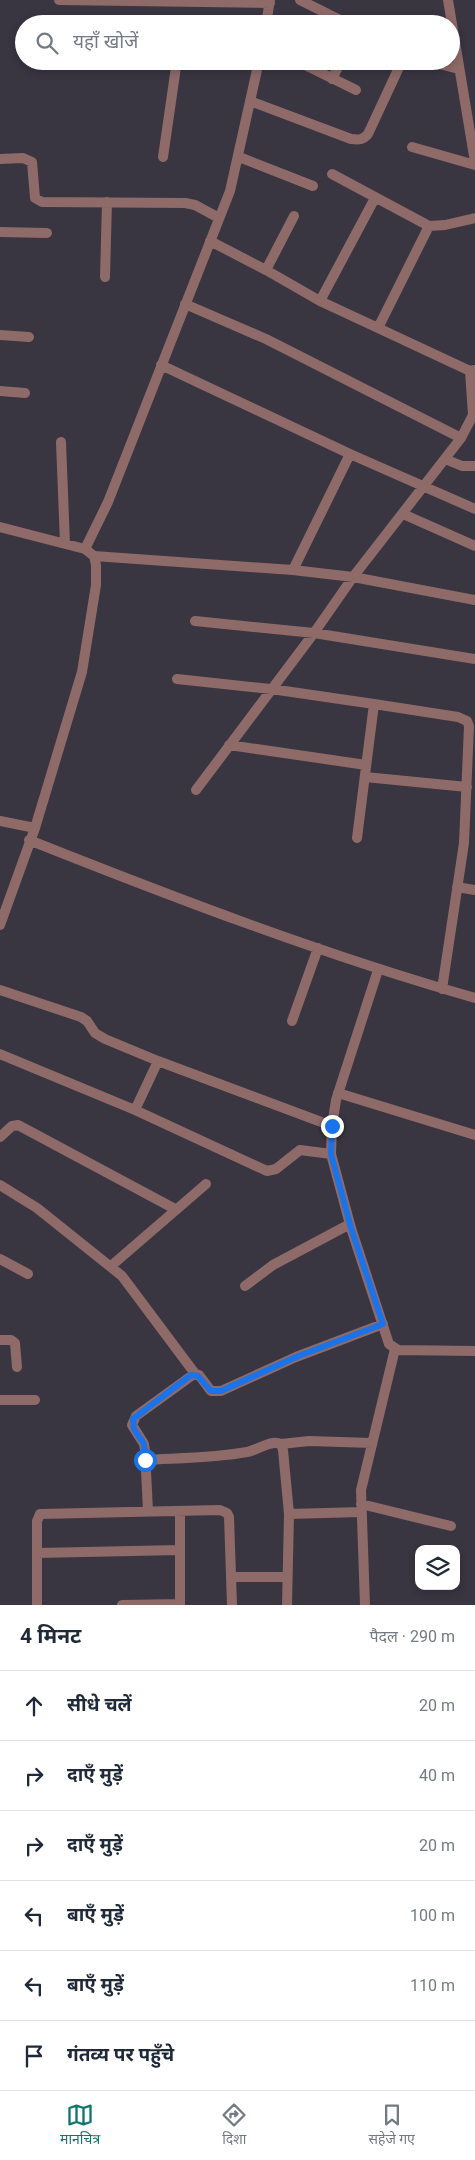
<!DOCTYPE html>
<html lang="hi">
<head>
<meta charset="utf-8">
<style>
  body { margin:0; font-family:Roboto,"Noto Sans Devanagari",sans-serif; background:#f2f2f3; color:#1f2937 }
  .controls { position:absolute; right:15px; bottom:15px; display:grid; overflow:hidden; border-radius:10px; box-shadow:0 2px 8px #0003 }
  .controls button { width:45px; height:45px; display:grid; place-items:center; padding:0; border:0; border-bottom:1px solid #e0e1e3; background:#fff; color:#1f2937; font:25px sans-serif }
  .stop { position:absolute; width:15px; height:15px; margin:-11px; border:4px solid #1a73e8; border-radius:50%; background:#fff }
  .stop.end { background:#1a73e8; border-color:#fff; box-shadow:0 1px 5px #0008 }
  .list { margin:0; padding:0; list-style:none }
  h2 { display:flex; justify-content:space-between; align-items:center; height:65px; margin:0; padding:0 20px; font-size:21px }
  h2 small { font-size:16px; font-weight:400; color:#747a83 }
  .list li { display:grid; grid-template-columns:32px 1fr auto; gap:15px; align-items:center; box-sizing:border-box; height:70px; padding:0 20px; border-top:1px solid #e0e1e3 }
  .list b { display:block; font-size:19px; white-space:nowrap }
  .list em { font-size:16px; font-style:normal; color:#747a83 }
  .icon { flex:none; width:28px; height:28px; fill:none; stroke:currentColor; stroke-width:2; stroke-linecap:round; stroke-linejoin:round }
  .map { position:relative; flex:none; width:475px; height:1605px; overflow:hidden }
  .search { position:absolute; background:#fff; box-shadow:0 2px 8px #0003; left:15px; right:15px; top:15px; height:55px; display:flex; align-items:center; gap:12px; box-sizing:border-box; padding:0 18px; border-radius:28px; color:#747a83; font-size:19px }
  .sheet { height:485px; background:#fff }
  nav { display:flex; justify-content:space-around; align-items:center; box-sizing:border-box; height:70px; border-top:1px solid #e0e1e3; background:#fff; font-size:14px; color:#747a83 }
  nav a { display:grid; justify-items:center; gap:2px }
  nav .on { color:#0f766e }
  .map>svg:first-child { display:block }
</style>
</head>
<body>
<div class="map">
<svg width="475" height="1605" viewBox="0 0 475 1605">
  <rect width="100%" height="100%" fill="#393541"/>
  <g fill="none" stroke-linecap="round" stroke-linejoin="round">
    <path stroke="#8e6a69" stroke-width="10" d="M59,0l211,3
      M300,0l48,24
      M448,0l27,162
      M266,24l4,-24
      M297,61l59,29
      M427,61l32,8
      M332,79l9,-18
      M250,101l101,38c8,1 12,1 17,-5l34,-73
      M412,147l63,18
      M163,157l13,-90 8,-4 75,1
      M239,157l74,29
      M0,159l23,-1 9,4 3,36 7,4 143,1 10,2 24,13
      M332,174l97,52 16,-1 30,-7
      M294,216l-28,54 54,31 58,27
      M429,226l-51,102 92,43
      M0,232l47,1
      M210,241l56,29
      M105,277l2,-75
      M320,301l55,-103
      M185,304l81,35 195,99
      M0,335l29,2
      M161,365l189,89 125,55
      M0,391l25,2
      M61,442l4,102
      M445,459l17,7h13
      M403,514l72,32
      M0,527l85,22 9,7 2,9v20l-14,87 -47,156 -35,97
      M85,549l23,-47 122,-311 29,-130
      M94,556l199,14 60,7 122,23
      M293,570l57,-116
      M195,621l119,12 161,26
      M177,679l94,10 103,15 -17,134
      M374,704l84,13 9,4 2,5 -5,117 -22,146
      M229,745l137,20
      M365,777l102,10
      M196,790l118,-157 39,-56 108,-139 12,-23 -3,-44 5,-1
      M0,821l35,7
      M29,840c146,58 295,115 446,158
      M457,887l18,3
      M378,970l-42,130 -4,26 -1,28 20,74 38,116 9,6 77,1
      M0,990l81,27 6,4 8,12 10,6 53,22 174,65
      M292,1021l26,-73
      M0,1054l135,56 132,61 9,-2 24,-19 31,4
      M338,1093l137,42
      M135,1110l23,-49
      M0,1137l12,-11 6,-1 157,84
      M0,1185l37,23 85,68 74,99
      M0,1259l28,15
      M111,1266l95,-82
      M245,1286l28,-21 77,-41
      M0,1340h11l4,3 2,24
      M0,1400h35
      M281,1444l28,-3 63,2
      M145,1460c34,-2 69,-2 102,-8 11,-2 24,-13 34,-8l2,6 6,64 -2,91
      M361,1504l90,22
      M148,1511l-3,-61 -1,-6 -12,-19 4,-9 58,-42 5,1 12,16h10l75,-34 87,-33
      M289,1514l72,-2
      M37,1553l143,-3
      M231,1577h56
      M37,1605v-84l3,-7 180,-4 7,3 2,4 3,88
      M122,1605l58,-1
      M180,1605v-94
      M365,1605l-4,-115 34,-141"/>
  </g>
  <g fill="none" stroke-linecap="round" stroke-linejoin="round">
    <path stroke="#1a73e8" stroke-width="6" d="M145,1460l-1,-16 -10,-15 -1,-10 58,-44 7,1 13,15h10l75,-34 87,-33 -32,-96 -20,-74 1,-28"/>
  </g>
</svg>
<div class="controls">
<button><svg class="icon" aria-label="layers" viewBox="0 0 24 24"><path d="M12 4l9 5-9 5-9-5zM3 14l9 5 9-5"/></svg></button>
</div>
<div class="stop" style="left:145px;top:1460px"></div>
<div class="stop end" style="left:332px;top:1126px"></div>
<div class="search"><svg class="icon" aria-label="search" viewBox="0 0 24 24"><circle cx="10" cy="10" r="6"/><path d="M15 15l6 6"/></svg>यहाँ खोजें</div>
</div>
<section class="sheet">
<h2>4 मिनट<small>पैदल · 290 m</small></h2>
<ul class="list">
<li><svg class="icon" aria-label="ahead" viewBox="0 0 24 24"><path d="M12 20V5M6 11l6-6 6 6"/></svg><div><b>सीधे चलें</b></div><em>20 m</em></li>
<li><svg class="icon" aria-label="right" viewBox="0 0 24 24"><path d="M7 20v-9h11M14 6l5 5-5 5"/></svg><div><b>दाएँ मुड़ें</b></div><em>40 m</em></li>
<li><svg class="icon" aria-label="right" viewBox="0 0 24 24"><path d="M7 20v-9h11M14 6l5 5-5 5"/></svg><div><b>दाएँ मुड़ें</b></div><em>20 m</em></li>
<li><svg class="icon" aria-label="left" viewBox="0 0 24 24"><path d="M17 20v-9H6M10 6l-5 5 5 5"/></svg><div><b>बाएँ मुड़ें</b></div><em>100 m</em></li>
<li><svg class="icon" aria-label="left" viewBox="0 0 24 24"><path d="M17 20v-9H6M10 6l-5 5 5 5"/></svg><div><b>बाएँ मुड़ें</b></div><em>110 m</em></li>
<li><svg class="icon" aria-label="arrive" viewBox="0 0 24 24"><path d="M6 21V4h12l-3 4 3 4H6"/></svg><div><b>गंतव्य पर पहुँचे</b></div></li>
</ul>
</section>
<nav>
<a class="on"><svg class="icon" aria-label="map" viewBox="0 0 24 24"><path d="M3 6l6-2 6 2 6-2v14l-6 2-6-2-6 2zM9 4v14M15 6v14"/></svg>मानचित्र</a>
<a><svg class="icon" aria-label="directions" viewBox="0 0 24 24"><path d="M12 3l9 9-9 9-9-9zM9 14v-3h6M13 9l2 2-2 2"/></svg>दिशा</a>
<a><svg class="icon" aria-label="saved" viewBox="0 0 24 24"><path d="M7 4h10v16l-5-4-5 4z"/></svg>सहेजे गए</a>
</nav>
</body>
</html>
